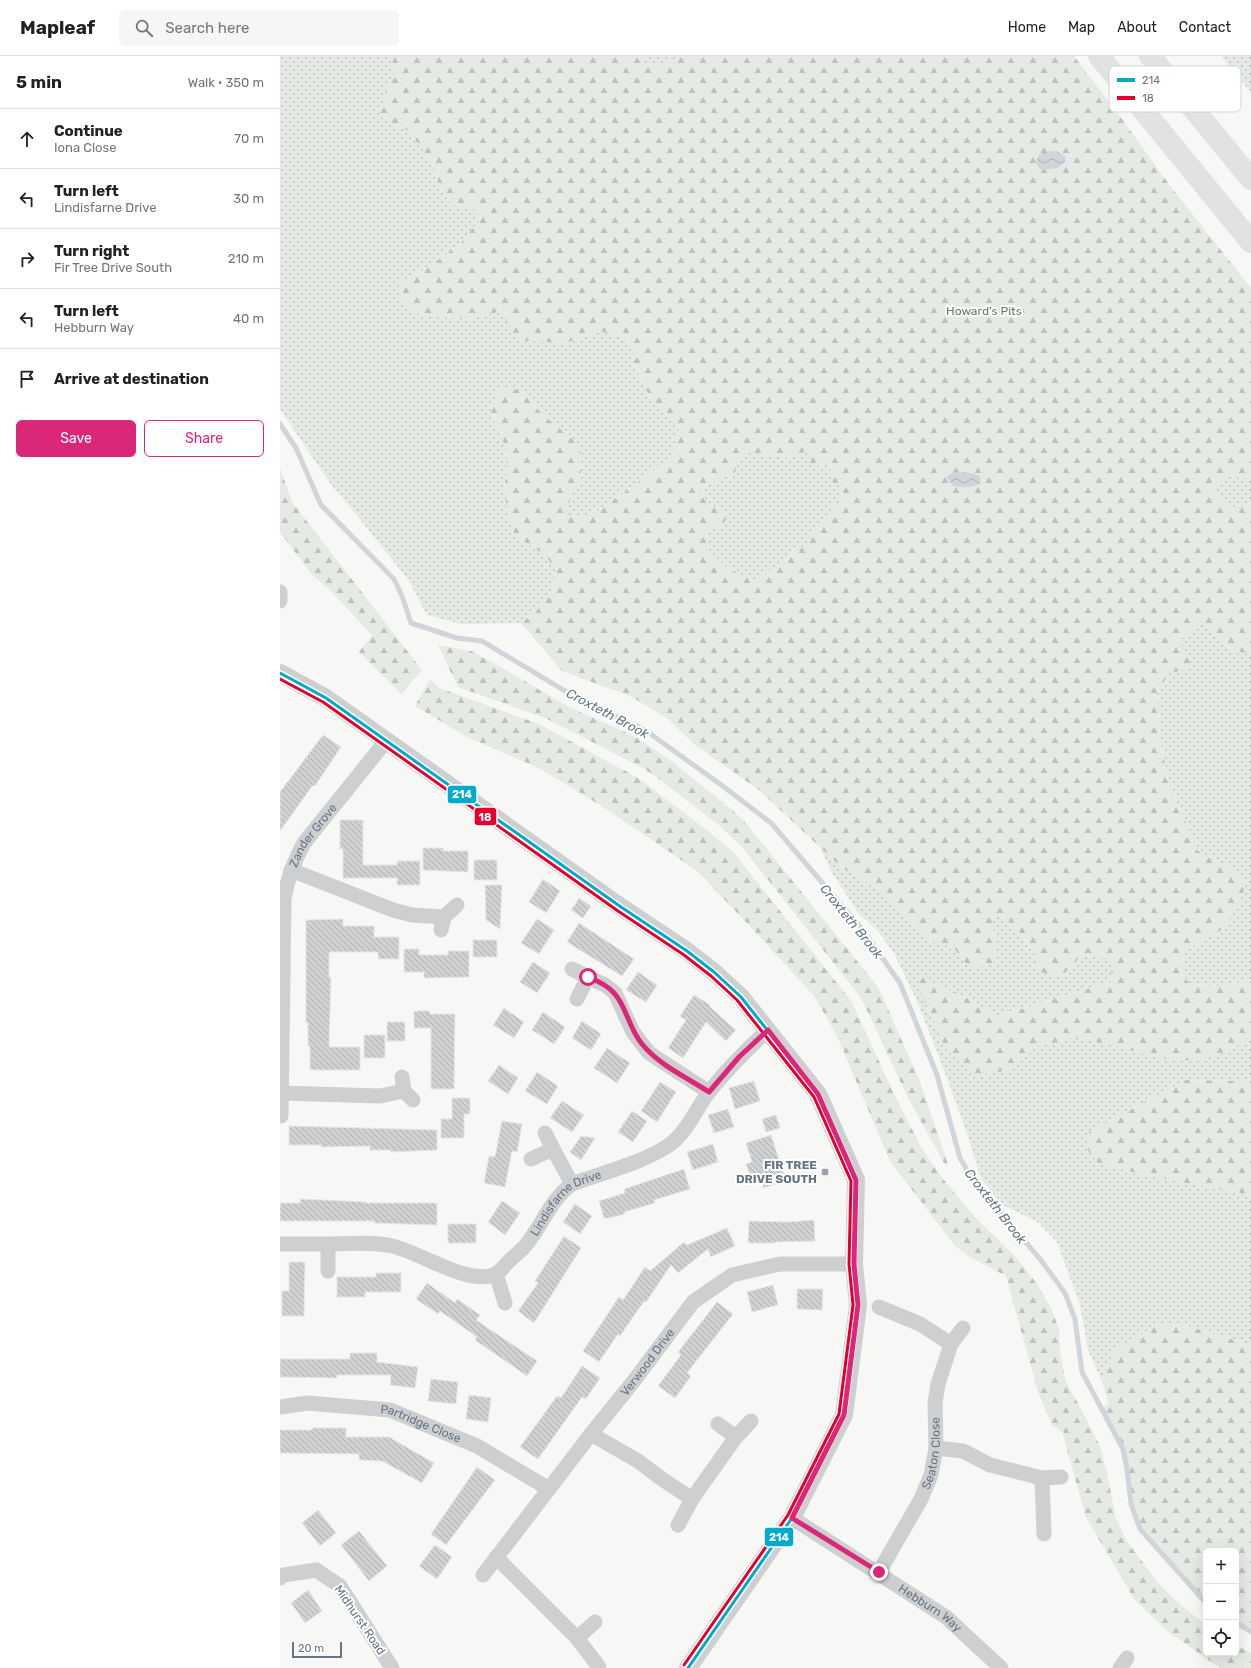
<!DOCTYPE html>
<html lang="en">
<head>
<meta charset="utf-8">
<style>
  body { margin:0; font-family:Rubik,sans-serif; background:#f6f6f6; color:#222 }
  .controls { position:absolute; right:12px; bottom:12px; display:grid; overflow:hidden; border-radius:6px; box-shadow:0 4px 16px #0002 }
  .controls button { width:36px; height:36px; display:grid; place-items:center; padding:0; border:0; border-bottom:1px solid #e0e0e0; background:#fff; color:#222; font:20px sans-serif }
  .scale { position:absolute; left:12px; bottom:10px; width:50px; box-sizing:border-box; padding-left:4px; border:2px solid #677485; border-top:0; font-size:11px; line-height:14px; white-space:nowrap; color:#677485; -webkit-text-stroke:3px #fff; paint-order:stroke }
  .stop { position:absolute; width:12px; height:12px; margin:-9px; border:3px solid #db2777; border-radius:50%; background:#fff }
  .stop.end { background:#db2777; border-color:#fff; box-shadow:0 1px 4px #0008 }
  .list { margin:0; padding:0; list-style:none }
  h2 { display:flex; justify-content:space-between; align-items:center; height:52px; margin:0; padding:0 16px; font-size:17px }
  h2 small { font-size:13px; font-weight:400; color:#767676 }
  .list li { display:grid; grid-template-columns:26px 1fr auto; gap:12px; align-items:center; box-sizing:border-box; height:60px; padding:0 16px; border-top:1px solid #e0e0e0 }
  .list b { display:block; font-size:15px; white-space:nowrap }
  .list p { margin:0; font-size:13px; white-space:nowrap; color:#767676 }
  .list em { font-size:13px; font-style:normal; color:#767676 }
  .actions { display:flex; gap:8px; padding:12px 16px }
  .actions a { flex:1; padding:9px 0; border:1px solid #db2777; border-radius:6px; text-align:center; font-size:14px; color:#db2777 }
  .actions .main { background:#db2777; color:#fff }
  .icon { flex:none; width:22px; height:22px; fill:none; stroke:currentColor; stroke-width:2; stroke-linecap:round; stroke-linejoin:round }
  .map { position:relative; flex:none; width:971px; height:1612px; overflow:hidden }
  header { display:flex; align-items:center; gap:24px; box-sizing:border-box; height:56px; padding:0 20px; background:#fff; border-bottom:1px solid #e0e0e0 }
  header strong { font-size:19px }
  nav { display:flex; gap:22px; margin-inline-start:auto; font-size:14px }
  .search { width:280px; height:36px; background:#f6f6f6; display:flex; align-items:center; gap:10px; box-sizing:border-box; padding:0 14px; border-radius:6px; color:#767676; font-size:15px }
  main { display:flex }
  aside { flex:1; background:#fff }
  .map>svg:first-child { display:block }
</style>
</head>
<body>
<header>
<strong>Mapleaf</strong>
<div class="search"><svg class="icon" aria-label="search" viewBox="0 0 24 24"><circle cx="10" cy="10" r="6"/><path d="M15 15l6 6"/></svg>Search here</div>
<nav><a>Home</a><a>Map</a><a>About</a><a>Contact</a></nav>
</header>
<main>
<aside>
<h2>5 min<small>Walk · 350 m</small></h2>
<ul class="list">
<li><svg class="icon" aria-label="ahead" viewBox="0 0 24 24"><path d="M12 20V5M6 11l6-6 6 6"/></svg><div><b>Continue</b><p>Iona Close</p></div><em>70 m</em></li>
<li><svg class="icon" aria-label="left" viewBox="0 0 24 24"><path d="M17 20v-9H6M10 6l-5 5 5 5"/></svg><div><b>Turn left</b><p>Lindisfarne Drive</p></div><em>30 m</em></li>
<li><svg class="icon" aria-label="right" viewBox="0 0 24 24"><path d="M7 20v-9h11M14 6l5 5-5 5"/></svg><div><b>Turn right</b><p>Fir Tree Drive South</p></div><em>210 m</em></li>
<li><svg class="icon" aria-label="left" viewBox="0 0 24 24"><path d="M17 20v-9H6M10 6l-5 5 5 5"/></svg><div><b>Turn left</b><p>Hebburn Way</p></div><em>40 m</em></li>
<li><svg class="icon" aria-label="arrive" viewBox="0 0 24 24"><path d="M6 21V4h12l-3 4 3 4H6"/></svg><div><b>Arrive at destination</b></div></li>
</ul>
<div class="actions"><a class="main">Save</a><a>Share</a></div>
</aside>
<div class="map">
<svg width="971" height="1612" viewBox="0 0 971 1612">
  <defs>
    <pattern id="grass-dots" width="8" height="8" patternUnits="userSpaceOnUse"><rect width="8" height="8" fill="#e6eae4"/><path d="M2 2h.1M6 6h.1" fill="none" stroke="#bec2be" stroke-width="1.8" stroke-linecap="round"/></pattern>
    <pattern id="forest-firs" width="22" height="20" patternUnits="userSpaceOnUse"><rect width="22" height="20" fill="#e6eae4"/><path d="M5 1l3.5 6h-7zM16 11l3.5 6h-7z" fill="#bec2be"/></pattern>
    <pattern id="water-waves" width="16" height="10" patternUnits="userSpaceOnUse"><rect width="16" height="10" fill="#d0d5d9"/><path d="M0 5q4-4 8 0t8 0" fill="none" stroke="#adb1b6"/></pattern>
    <pattern id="building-back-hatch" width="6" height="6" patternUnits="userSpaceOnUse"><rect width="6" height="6" fill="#d0d1d2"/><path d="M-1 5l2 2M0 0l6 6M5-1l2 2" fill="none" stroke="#adaeb0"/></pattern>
  </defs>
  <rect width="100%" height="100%" fill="#f7f7f6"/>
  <path fill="url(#grass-dots)" d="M0,0h110l6,14 -11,23 8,32 14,5 24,30 11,32 13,15h17l9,11 -20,25 -31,23 -32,17 16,30 52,7 35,-9 65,32 34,-12 28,8 8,30 13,26 30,32 -6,28 -44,34 -36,25 -30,4 9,-23 9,-14 -1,-36 -37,-30 -22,-25 -31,22 16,35 1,22 -3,19 23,56 17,10 12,16 -3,19 -17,23 -15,11 -60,1 -34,-9 -20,-37 -56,-70 -19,-22 -52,-77z
    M364,0h37l-21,10 -15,-3z
    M941,0h30v36l-2,-2z
    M528,394l21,12 3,20 7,3 4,8 -37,51 -52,38 -26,-14 -19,-17 -3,-16 2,-8 12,-1 1,-17 -13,-4 -5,-8 2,-10 30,-15 9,-21 18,4 27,3z
    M949,420l22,3v24l-16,5 -22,-19z
    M923,567l28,27 20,4v326l-36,7 -26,-4 -8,-11 4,-21 38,-22 5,-62 -30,-16 -30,-70 -8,-43 -3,-47 13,-18 9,-33z
    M540,791l22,21 43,25 32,38 20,12 16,4 17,22 27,-22 -5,-28 7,-5 17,14 20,27 26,21 20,-21 32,4 -4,23 -113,34 -33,-20 45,74 30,-25 41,-6 123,22 48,-21v39l-11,2 -54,-1 -97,52 -3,7 12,24 50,13 103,19v150l-69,-21 -24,1 -18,10 -31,25 -7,22 -14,-32 -8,-45 -23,-63 -18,-19 -36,-18 -22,-26 -13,-43 -24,-66 -27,-69 -22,-46 -17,-24 -20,-18 -27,-42z"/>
  <path fill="url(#forest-firs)" fill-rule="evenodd" d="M110,0h254l1,7 15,3 21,-10h393l48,63 49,68 80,101v191l-22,-3 -16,13 22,19 16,-5v151l-20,-4 -28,-27 -24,17 13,28 -22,5 -13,18 3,47 8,43 30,70 30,16 18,14 -6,24 -17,24 -38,22 -4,21 8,11 26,4 36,-7v60l-48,21 -41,-2 -46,-13 -36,-7 -41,6 -30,25 -34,6 -29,-26 -23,-53 -5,-22 46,21 34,20 112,-34 3,-23 -31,-4 -20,21 -27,-5 1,-17 -20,-26 -17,-14 -7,5 5,28 -3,16 -24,6 -17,-22 -16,-4 -20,-12 -32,-38 -43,-25 -83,-78 -64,-45 -27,-26 -36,-22 -70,-26 -41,-48 15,-11 17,-23 3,-19 -12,-16 -17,-10 -13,-11 -6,-16 -4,-29 3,-19 -1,-21 -16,-36 9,-24 22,2 22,25 37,30 1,36 -9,14 -9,23 30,-4 36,-25 44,-34 6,-28 -30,-32 -13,-26 -8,-30 -28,-8 -34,12 -48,-3 -17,-29 -35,9 -52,-7 -13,-13 -3,-17 32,-17 31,-23 20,-25 -9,-11h-17l-13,-15 -11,-32 -24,-30 -14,-5 -13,-9 5,-23 11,-23zM528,394l4,18 17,-6 3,20 7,3 4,8 -37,51 -52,38 -26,-14 -19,-17 -3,-16 2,-7 12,-2 7,-7 -6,-10 -13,-4 -5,-8 2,-10 30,-15 9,-21 18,4 27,3z
    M0,412l12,34 130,168 -21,24 -42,-42 13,-17 -42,-45 -18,-15 -32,-43z
    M158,589l33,6 23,12 75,44 67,30 34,23 61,49 14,13 133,165 41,92 29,85 -3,1 -37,-67 -43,-92 -7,-12 -116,-147 -22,-21 -61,-47 -16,-11 -98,-50 -87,-31z
    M150,623l9,9 100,36 99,54 69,52 27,23 118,149 41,90 28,55 22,32 33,39 40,39 21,27 14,24 8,21 1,24 6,29 14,25 20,39 6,22 10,51 12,24 32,42 17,17 29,23v28h30v-8l15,8v15h-31l-54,-38 -32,-31 -48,-82 -23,-82 1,-2 -12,-8 -14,-33 -32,-116 -38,-20 -13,-10 -65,-85 -53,-125 -23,-40 -68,-74 -47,-49 -25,-18 -71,-48 -64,-39 -72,-31 -52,-31z
    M971,1023v116l-103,-19 -50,-13 -10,-13 -2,-11 3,-7 97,-52 54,1z
    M902,1268l69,21v287l-15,-10v-71h-30v52l-66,-74 -9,-25 -4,-35 -4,-20 -23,-40 9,-6 -7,-21 7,-22 9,-13 40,-22z"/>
  <path fill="url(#water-waves)" d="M776,95l9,5v6l-8,6 -16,2 -5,-6 2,-8 6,-4z
    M676,416l15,1 9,3v8c-9,4 -18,4 -27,2l-7,-10z"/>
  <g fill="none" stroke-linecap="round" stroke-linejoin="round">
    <path stroke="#d0d5d9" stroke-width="5" d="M0,368l16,24 25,57 73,74 8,17 9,27 46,15 25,3 98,59 65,30 79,57 47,36 91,106 38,54 37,92 23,83 14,24 66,77 25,34 10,26 7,53 41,77 4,20 4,35 9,25 66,74
      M956,1566l15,10"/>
  </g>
  <path fill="url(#building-back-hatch)" stroke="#e6e6e6" d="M43,679l18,12 -26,39 -2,-1 -33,46v-39z
    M60,764h23v45h34v-4h23v24h-23v-7h-54v-29h-3z
    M143,792h20v3h25v21l-45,-2z
    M194,804h23v20h-23z
    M263,823l17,12 -14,22 -17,-11z
    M205,829h17l-2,44 -14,-9z
    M299,842l12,8 -8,12 -12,-8z
    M63,863v7h31v11h25v22h-21v-7h-49v25h2l-2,70h31v23h-50v-24h-2v-23h-2v-103z
    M257,863l17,11 -15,24 -18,-11z
    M299,867l55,36 -12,17 -55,-34z
    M193,884h24v17h-24z
    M124,893h15v6h29v-4h21v26l-45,1v-6h-20z
    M253,906l17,11 -13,20 -17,-11z
    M358,916l19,13 -11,17 -20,-12z
    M414,939l16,10 -1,1 27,24 -10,11 -20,-19 -23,36 -15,-10 18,-28 -6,-4z
    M224,952l20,14 -10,16 -21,-13z
    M134,955h16v3h25l-1,75h-23v-61h-17z
    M263,956l22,15 -11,17 -22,-14z
    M302,965l19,13 -10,16 -19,-12z
    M107,966h18v19h-18z
    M84,979h21v23h-21z
    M327,992l23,15 -13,20 -23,-15z
    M219,1009l19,13 -10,16 -20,-13z
    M257,1016l21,14 -11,18 -22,-13z
    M474,1025l6,20 -25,8 -6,-21z
    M380,1026l16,10 -19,30 -16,-11z
    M172,1042h18v16h-6v24h-23v-19h11z
    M282,1045l22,14 -12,17 -22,-14z
    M448,1053l6,18 -20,6 -6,-18z
    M352,1055l15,10 -14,21 -15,-10z
    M496,1059l4,13 -14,4 -4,-13z
    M222,1065l20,3 -5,28 -5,-1 -7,36 -21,-4 5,-27 6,1z
    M9,1070l148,4v20l-46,2v-2h-21v-4l-49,1v-2h-32z
    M491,1079l15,46 -23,7 -4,-14 -9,2 -4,-12 6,-2 -6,-19z
    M301,1080l14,2 -14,22 -11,-8z
    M433,1088l5,18 -25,8 -6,-18z
    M404,1113l6,20 -36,11 1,3 -31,9 1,2 -16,4h-5l-5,-17 26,-8 -1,-4z
    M20,1143l65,3v1h72v22l-63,-2v-2h-94v-18h20z
    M222,1145l18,12 -15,22 -17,-13z
    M295,1148l17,12 -12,18 -17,-12z
    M534,1164l1,21 -40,1v1h-27l1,-22 39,1z
    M168,1168h28v19h-28z
    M447,1172l8,18 -24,11 -3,-8 -30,24 -7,-8 -25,37 -2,-1 -24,35 -2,-2 -19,28 -16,-11 36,-54 4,3 22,-33 5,4 34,-29 3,3z
    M284,1180l17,12 -47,75 -16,-12 20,-28 -3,-2z
    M9,1206h16l-1,54h-22v-25h7z
    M96,1217h25v19h-36v5h-28v-20h39z
    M147,1227l28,20 2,-4 23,16 -4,5 61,41 -10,15 -52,-36 2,-3 -37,-26 -2,3 -22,-15z
    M493,1229l5,20 -26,7 -5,-20z
    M517,1233h26l-1,21 -25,-1z
    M437,1246l16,12 -46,59 4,3 -16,22 -17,-12 23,-31 -3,-3z
    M70,1297h27v9l41,5 -3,21 -25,-3 1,-10h-54v3l-57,-1v-18h70z
    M302,1310l18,12 -14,21 -4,-2 -44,62 -18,-12 37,-51 4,2z
    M151,1323l27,3 -2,22 -28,-3z
    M189,1339l22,3 -3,24 -22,-3z
    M32,1372h34v9h43l45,26 -12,20 -40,-22 -23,-1v-6l-79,-1v-23h32z
    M197,1411l18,13 -49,65 -15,-11z
    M38,1454l18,23 -16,13 -18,-23z
    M79,1475l28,35 -18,15 -28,-36z
    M155,1489l17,12 -15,22 -18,-13z
    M28,1534l14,21 -17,12 -14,-20z"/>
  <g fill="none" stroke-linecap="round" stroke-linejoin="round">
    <g stroke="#cecfd1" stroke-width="15">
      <path d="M0,536v9"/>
      <path d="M11,814l102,40 19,5 32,2"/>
      <path d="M161,874l3,-13 13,-12"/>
      <path d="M292,913l16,8 -11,22"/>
      <path d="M308,921l17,8 10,8 18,39 16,21 60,39"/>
      <path d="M122,1021l2,14 9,9"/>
      <path d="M1,1037l99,3 24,-5"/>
      <path id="s1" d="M1,1060l3,-218c4,-20 10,-37 20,-55l82,-102"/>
      <path d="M273,1093l19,35"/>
      <path d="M251,1103l22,-10 -8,-16"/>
      <path d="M0,1188h48v27"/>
      <path id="s2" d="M48,1188c21,0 44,-3 64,2 26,5 78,41 104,28 5,-3 9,-9 13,-13 5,-5 11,-9 16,-15 17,-20 25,-46 47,-62 30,-11 67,-20 94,-37 20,-12 29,-37 43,-55 18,-23 38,-43 59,-62"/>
      <path d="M216,1218l9,29"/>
      <path d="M599,1251l41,17 31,20"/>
      <path id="s3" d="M0,1351l27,-4 83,7 87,36 72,43"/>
      <path d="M438,1368l18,13 15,-16"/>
      <path d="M311,1378l47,27 24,18 30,20 44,-62"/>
      <path d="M656,1392l27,3 27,14 52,13 19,-1"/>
      <path d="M762,1422l2,56"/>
      <path id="s4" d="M512,1462l154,99 55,51"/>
      <path d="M398,1469l14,-26"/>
      <path d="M216,1501l81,81 22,29"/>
      <path id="s5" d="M599,1516l42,-73 10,-24 5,-27 -1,-45 3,-19 13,-40 12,-16"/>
      <path id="s6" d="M203,1519l108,-141 42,-52 60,-80 39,-27 48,-11h74"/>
      <path d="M0,1522l4,-3 32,-5 24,16 52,82"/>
      <path d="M297,1582l18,-16"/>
      <path d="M840,1612l7,-10"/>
    </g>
    <path stroke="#cecfd1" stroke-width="18" d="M0,617l46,25 295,209 66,44 27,21 27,25 77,97 38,86 -2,84 4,41 -14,110 -52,103 -104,150"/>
    <path stroke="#e1e2e2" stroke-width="22" d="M819,0l152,186
      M870,0l101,123"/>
    <g stroke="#fff" stroke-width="6">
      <path id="bus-1" d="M0,617l46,25 295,209 66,44 27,21 27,25 77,97 38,86 -2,84 4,41 -14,110 -52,103 -104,150"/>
    </g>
    <g stroke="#fff" stroke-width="6">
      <path id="bus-2" d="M0,623l43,23 295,209 66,44 27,21 26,24 77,97 37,84 -2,83 4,41 -14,109 -51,101 -104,150"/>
    </g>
    <use href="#bus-1" stroke="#00a9ce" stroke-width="3"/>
    <use href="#bus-2" stroke="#e4002b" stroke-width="3"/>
  </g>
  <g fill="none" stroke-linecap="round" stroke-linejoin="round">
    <path stroke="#db2777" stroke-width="5" d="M308,921c10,4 19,8 26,16 12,12 15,36 28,51 17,21 44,33 67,48l30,-35 29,-27 50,64 38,86 -2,84 4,41 -14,110 -52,103 87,54"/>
  </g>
  <rect fill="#99a2ad" stroke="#fff" stroke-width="1.5" x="541" y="1112" width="8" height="8" rx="2"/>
  <g text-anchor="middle" stroke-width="4" stroke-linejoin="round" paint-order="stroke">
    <g font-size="12" fill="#687c66" stroke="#fff">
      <text x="704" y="259">Howard's Pits</text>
    </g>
    <g font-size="12" fill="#677485" stroke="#fff">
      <text dy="4" stroke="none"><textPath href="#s1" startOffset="288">Zander Grove</textPath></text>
      <text dy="4" stroke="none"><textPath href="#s2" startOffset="276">Lindisfarne Drive</textPath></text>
      <text dy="4" stroke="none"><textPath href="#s6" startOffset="269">Verwood Drive</textPath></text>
      <text dy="4" stroke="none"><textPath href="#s3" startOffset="144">Partridge Close</textPath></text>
      <text dy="4" stroke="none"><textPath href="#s5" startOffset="132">Seaton Close</textPath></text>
      <text dy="4" stroke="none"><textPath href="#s4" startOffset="165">Hebburn Way</textPath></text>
      <text transform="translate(80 1564) rotate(56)" y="4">Midhurst Road</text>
    </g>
    <g font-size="12" font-weight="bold" fill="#677485" stroke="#fff" text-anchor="end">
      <text x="537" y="1113">FIR TREE<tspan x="537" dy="14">DRIVE SOUTH</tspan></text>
    </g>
    <g font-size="13" font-style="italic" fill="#637581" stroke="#fff">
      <text transform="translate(328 657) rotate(28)" y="5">Croxteth Brook</text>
      <text transform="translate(572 865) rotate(51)" y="5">Croxteth Brook</text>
      <text transform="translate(716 1150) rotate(52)" y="5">Croxteth Brook</text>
    </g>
  </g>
  <rect x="829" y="10" width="132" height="46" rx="6" fill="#fff" stroke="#d1d5da" stroke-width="1"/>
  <rect x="837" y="22" width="18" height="4" fill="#00a9ce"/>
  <rect x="837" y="40" width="18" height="4" fill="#e4002b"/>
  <g font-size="11" fill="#677485">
    <text x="862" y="28">214</text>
    <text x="862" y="46">18</text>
  </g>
  <g stroke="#fff" stroke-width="1.5">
    <rect x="167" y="729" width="30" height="19" rx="4" fill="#00a9ce"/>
    <rect x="194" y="751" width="23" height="19" rx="4" fill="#e4002b"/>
    <rect x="484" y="1471" width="30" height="20" rx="4" fill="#00a9ce"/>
  </g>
  <g font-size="11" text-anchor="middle" font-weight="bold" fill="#fff">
    <text x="182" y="742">214</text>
    <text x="205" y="765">18</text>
    <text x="499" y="1485">214</text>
  </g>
</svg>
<div class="controls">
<button>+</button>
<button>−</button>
<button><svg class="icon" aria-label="locate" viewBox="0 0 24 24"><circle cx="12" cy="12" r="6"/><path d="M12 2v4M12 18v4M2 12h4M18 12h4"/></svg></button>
</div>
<div class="scale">20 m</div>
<div class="stop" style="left:308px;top:921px"></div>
<div class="stop end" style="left:599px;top:1516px"></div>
</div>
</main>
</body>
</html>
